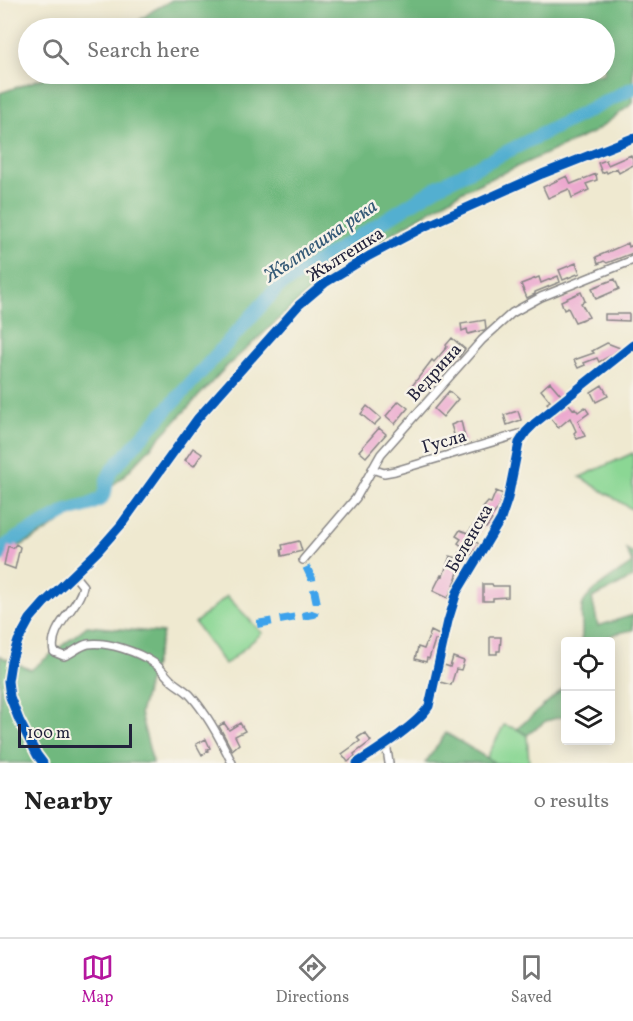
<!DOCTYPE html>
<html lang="en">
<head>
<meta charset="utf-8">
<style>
  body { margin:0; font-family:Vollkorn,serif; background:#f6f6f6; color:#222 }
  .controls { position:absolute; right:18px; bottom:18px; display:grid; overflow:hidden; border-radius:6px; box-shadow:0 3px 15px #0003 }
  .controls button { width:54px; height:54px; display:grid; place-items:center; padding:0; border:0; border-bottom:2px solid #e0e0e0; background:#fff; color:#222; font:30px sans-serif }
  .scale { position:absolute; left:18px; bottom:15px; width:114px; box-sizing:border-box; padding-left:6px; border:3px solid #22223b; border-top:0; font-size:16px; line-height:21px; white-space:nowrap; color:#22223b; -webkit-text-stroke:4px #f7f3e8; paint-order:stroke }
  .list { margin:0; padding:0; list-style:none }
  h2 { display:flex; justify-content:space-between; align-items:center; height:78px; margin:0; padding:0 24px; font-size:26px }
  h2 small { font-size:20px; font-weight:400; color:#767676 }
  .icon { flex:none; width:33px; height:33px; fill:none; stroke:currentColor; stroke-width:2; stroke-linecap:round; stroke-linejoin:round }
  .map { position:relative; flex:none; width:633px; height:763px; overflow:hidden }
  .search { position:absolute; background:#fff; box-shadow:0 3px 15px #0003; left:18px; right:18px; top:18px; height:66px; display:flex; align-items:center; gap:15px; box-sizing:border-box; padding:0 21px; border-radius:33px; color:#767676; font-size:22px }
  .sheet { height:174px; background:#fff }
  nav { display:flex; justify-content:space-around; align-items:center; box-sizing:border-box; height:84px; border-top:2px solid #e0e0e0; background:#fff; font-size:16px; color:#767676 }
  nav a { display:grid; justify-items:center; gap:3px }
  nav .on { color:#b5179e }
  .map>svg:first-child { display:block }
</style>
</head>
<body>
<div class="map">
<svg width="633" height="763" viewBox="0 0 633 763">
  <rect width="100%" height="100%" fill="#f7f3e8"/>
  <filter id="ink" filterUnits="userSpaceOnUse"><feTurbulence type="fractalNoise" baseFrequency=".0167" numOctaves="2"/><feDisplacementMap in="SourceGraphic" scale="12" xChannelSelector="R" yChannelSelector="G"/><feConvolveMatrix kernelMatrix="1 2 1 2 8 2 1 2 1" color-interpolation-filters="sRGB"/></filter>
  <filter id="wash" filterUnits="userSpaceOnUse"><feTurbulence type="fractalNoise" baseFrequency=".008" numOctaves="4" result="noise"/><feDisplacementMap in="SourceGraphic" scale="24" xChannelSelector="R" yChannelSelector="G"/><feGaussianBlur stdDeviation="1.35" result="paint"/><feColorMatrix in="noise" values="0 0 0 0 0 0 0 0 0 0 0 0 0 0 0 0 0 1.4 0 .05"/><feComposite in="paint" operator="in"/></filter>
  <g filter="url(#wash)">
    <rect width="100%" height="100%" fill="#efe9d0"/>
    <path fill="#8bd794" stroke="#567c68" stroke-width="1.5" d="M633,453v57l-53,-33z
      M227,596l35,37 -37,32 -30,-42z
      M504,725l13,4 10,6 2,28h-35l-7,-6z"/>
    <path fill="#70b87e" stroke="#496d5c" stroke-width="1.5" d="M172,0h461v103l-39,29 -133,60 -124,75 -111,100 -104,111 -38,28 -42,28 -42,23v-464l49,-17 2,-2h553v-46h-475l25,-18z
      M626,549l7,4v24l-18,10 -23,11 6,28 35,-11v15l-15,3 -13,5 -1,3h-23c3,-12 -1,-22 1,-34 2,-14 38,-35 50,-44z
      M87,626l76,7 -23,80 13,50h-153v-107l31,14z
      M565,687v29l-19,5 -19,14 -10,-6z
      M446,733l49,30h-70z"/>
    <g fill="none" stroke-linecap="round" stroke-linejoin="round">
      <path stroke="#52afd0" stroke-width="14" d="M0,555l4,-8 13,-9 50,-27 22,-6 12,-6 4,-7 2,-12 5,-10 166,-183 161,-101 194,-98"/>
    </g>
    <g id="blocks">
      <path fill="#eca9cf" d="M631,155l2,4v6l-14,8 -2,-5 -10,5 -1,-2 -4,2 -4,-10 8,-3 2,5z
        M596,174l1,6 -11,4 3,6 -17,8 -3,-9 -21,9 -5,-11 24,-11 4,8z
        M628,243l1,4 4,-2v8l-26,10 -3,-2 -6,3 -2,-7z
        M576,263l4,10 -17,7 -4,-10z
        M558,276l2,6 -25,10v2l-8,4 -6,-14 18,-7 2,6z
        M615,279l4,10 -23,10 -4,-11z
        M581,292l4,9 -4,2 8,14 -14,5 -7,-14 -4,2 -3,-9z
        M605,314h24v7l-24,-1z
        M485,320l1,9 -2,1 -16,4 -1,-5 -5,2 -1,-7z
        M452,338l13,11 -6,8 -4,-4 -34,40 -9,-7 20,-26 2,2 13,-15 -1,-2z
        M607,343l13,5 -10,8 -11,6 -2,-4 -13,5 1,2 -7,3 -4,-8 20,-7 -2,-2z
        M550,382l11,13 -12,10 -2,-2 3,-2 -9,-11z
        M602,385l6,11 -12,6 -5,-10z
        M449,391l9,8 -15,18 -9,-8z
        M399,401l9,7 -13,16 -9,-8z
        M568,404h1l4,5 2,-1 3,4 7,-5 4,6 -11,8 7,15 -8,3 -3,-6 2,-2 -6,-13 -12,10 -8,-10z
        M367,406l14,12 -7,7 -13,-11z
        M518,411l3,9 -14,5 -3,-10z
        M461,421l5,21 -9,2 -6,-19z
        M379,428l7,6 -20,23 -7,-6z
        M193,448l9,6 -8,12 -9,-6z
        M496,491l7,3 -5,15 -8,9 2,2 -6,8 -3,-2 -10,14 6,4 -10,15 -5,-3 -8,22h1l-9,20 -15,-7 8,-16 2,1 7,-20 7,2 6,-11 -5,-4 3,-4 -5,-3 4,-6 8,3 16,-22 -1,-3 5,-6 3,1z
        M299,541l3,10 -20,5 -1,-6 2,-1 -1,-4z
        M16,544l4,3 -5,22 -11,-4 4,-19 5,2z
        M483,584h9l1,2h15v11l-15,1v3h-10z
        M431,631l8,4 -1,6 -3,-1 -6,19 -2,-1 -1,4 -11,-3 3,-12 6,2z
        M490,637h11l-1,14h-3v3h-7z
        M453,657l11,4 -3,9 -5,-1 -5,16 -11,-3 4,-17 6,2z
        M224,723l5,7 11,-7 5,8 -10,5 4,8 -7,6 -13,-24z
        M365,733l6,8 -17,13 1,2 -7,6 -6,-8 18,-13 -3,-3z
        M206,739l4,9 -3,1 1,2 -6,4 -6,-11z"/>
    </g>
  </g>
  <g filter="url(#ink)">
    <use href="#blocks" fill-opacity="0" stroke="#888686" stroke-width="1.5"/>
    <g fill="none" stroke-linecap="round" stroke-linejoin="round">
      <g stroke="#888686" stroke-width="10">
        <path id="minor" d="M372,469l12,4 11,-2 131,-39
          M303,560l53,-62 25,-44 101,-114 30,-27 29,-16 92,-37
          M74,575l9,11c-4,23 -35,40 -29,66l10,4c9,-3 15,-10 24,-12 19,-3 50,8 66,19 7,5 12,13 19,19 6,5 13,8 18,14 17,19 30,44 41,67
          M386,743l3,20
          M357,763c20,-13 60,-38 72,-57l19,-85 9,-29 44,-73 7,-21 11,-55 7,-11 9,-9 98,-78"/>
      </g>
      <g stroke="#888686" stroke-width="12">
        <path id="secondary" d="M43,763l-6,-8 -18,-35 -9,-23 -2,-16 3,-19 7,-21 12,-22 14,-16 54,-52 23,-26 77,-107 101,-113 26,-22 44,-27 57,-30 116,-52 91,-36"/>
      </g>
      <use href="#minor" stroke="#fff" stroke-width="7"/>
      <use href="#secondary" stroke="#f8e8c3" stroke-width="9"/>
      <path stroke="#3ea2ec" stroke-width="8" stroke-dasharray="15 8" stroke-linecap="butt" d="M257,624l57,-10 3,-10 -5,-25 -9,-19"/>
      <g stroke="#f7f3e8" stroke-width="13">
        <path id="cycleway" d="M43,763l-6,-8 -18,-35 -9,-23 -2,-16 3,-19 7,-21 12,-22 14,-16 54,-52 23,-26 77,-107 101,-113 26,-22 44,-27 57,-30 116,-52 91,-36
          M357,763c20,-13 60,-38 72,-57l19,-85 9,-29 44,-73 7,-21 11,-55 7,-11 9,-9 98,-78"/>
      </g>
      <use href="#cycleway" stroke="#0057b8" stroke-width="9"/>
    </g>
  </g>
  <g text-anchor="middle" stroke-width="5" stroke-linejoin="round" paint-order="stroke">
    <g font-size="18" fill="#22223b" stroke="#f7f3e8">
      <text transform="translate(345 254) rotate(-32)" y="6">Жълтешка</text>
      <text transform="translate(434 372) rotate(-48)" y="6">Ведрина</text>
      <text transform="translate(444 441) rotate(-16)" y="6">Гусла</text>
      <text transform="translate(469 538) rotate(-60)" y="6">Беленска</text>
    </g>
    <g font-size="20" font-style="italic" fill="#355a77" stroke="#f7f3e8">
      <text transform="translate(320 240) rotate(-34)" y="7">Жълтешка река</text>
    </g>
  </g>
</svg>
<div class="controls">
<button><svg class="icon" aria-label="locate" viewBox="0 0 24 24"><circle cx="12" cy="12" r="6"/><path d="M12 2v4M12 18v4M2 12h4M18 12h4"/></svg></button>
<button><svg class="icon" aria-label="layers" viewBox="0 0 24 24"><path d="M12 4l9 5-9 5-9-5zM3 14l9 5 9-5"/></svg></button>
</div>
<div class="scale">100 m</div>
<div class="search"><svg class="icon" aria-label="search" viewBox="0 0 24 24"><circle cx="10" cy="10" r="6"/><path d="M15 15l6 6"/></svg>Search here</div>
</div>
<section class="sheet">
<h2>Nearby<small>0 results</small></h2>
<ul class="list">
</ul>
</section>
<nav>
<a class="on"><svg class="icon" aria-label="map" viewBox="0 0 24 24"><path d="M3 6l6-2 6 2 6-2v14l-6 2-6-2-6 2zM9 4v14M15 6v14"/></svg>Map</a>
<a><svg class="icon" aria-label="directions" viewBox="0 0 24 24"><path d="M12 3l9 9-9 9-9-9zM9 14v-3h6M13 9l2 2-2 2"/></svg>Directions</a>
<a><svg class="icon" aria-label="saved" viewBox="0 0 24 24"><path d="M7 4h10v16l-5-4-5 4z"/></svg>Saved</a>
</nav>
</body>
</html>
